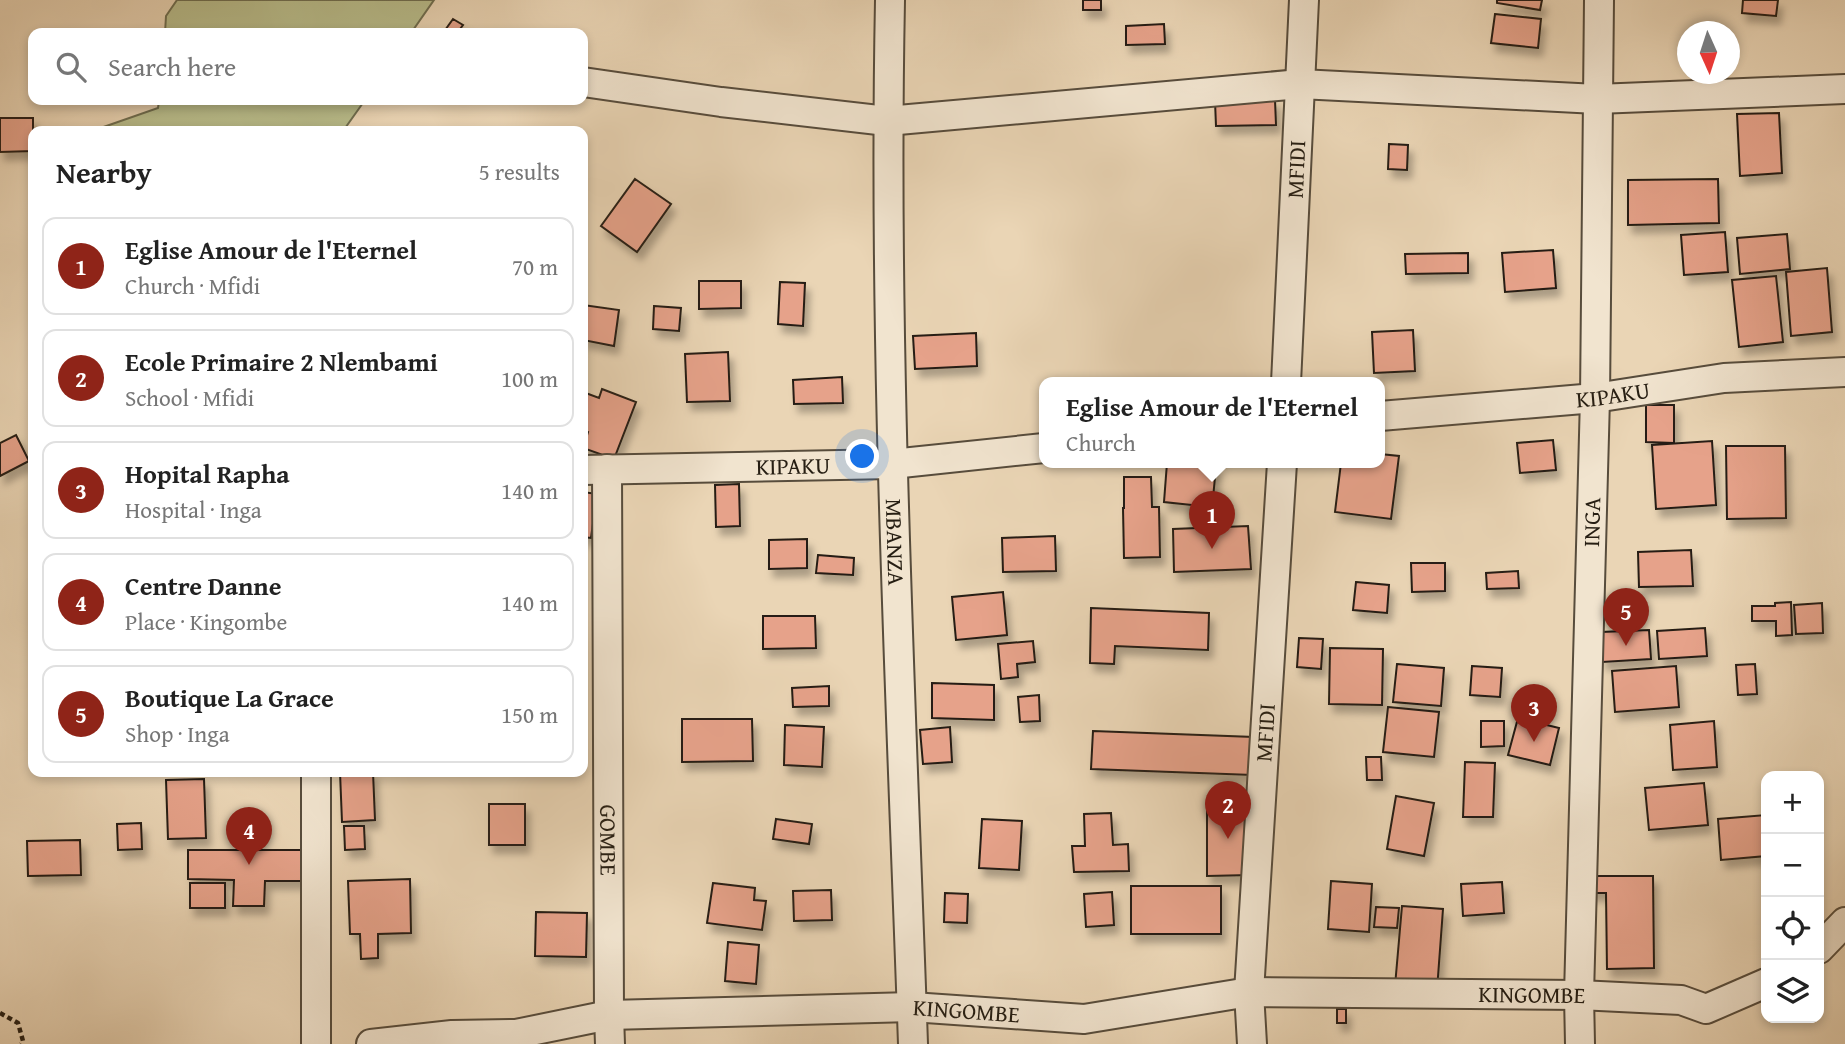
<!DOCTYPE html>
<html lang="en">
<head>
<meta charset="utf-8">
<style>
  body { margin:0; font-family:"Gentium Book Plus",serif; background:#f2f2f2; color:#222 }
  .controls { position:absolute; right:21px; bottom:21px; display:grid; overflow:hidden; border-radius:14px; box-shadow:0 4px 10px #0003 }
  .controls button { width:63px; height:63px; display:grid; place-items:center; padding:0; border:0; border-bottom:2px solid #e0e0e0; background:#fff; color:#222; font:35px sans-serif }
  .compass { position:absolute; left:1677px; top:21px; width:63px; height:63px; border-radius:50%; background:#fff; box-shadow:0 4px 10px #0003; rotate:177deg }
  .you { position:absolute; left:863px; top:457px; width:24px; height:24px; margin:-18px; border:5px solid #fff; border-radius:50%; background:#1a73e8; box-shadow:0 0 0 10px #1a73e833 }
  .badge { display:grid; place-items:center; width:46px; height:46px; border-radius:50%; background:#8f2418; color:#fff; font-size:23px; font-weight:700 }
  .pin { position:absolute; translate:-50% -58px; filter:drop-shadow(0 2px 4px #0008) }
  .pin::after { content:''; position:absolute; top:37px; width:24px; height:21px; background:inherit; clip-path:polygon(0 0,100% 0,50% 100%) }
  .popup { position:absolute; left:1039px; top:377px; width:346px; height:91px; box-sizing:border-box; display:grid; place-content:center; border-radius:14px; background:#fff; filter:drop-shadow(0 2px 5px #0005); font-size:23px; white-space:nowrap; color:#767676 }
  .popup b { font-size:26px; color:#222 }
  .popup::after { content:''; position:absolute; left:50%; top:100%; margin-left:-14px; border:14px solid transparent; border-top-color:#fff }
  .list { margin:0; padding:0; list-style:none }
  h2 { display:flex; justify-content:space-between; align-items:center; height:91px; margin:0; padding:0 28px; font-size:30px }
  h2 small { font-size:23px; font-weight:400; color:#767676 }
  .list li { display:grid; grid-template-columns:46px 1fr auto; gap:21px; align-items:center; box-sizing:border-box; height:98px; margin:0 14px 14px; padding:0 14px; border:2px solid #e0e0e0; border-radius:14px }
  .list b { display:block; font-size:26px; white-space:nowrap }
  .list p { margin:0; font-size:23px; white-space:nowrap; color:#767676 }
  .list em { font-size:23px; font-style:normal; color:#767676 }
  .icon { flex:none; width:38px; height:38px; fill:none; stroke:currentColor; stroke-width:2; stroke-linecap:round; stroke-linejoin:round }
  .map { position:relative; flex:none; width:1845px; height:1044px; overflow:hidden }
  .search { position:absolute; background:#fff; box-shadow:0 4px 10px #0003; left:28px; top:28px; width:560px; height:77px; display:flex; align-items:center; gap:18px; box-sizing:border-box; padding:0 24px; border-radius:14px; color:#767676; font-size:26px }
  .panel { position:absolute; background:#fff; box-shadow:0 4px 10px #0003; left:28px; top:126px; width:560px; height:651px; border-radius:14px }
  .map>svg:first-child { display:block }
</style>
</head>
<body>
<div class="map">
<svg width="1845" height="1044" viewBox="0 0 1845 1044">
  <defs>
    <filter id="shadow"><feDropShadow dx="4.5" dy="8" stdDeviation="3.5" flood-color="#0004"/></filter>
  </defs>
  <rect width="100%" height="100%" fill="#ead5b5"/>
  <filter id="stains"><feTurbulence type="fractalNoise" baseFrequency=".00286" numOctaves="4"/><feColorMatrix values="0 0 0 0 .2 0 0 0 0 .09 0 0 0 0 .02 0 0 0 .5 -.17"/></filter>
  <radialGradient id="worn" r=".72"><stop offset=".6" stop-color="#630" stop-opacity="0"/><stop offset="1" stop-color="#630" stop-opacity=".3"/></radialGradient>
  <path fill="#b8bd8c" stroke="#6f6e50" stroke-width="2" d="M177,0h257l-23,33h-246l1,-17z
    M159,100h206l-22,31h-251l66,-23z"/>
  <path fill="#e6a28a" stroke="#261e13" stroke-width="2" filter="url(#shadow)" d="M1083,0h18v10h-18z
    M1497,0h45l-2,10 -43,-7z
    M1743,0h35l-2,16 -34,-3z
    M1495,14l46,5 -3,29 -47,-5z
    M453,19l10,6 -6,8h-14z
    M1164,24l1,20 -39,1v-19z
    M1275,100l1,25 -60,1 -1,-25z
    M1779,113l3,60 -42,3 -3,-62z
    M0,118h33v33l-33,1z
    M1389,144l19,1 -1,25 -19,-1z
    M635,179l36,25 -34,48 -36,-26z
    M1718,179l1,44 -91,2v-45z
    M1725,232l3,40 -44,3 -3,-40z
    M1787,234l3,35 -50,5 -3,-36z
    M1553,250l3,38 -51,4 -3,-39z
    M1468,253v20l-62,1 -1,-20z
    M1827,268l5,64 -41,4 -5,-64z
    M1776,276l7,66 -44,5 -7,-67z
    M699,281h42v27l-42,1z
    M780,282l25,1 -2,43 -25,-2z
    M583,305l36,5 -5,36 -31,-6z
    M654,306l27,2 -2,23 -26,-2z
    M1413,330l2,41 -41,2 -2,-41z
    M976,333l1,33 -62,3 -2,-33z
    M728,352l2,49 -43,1 -2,-48z
    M842,377l1,26 -49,1 -1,-24z
    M602,389l34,13 -22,57 -31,-11 5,-16 -5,-2v-38l16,6z
    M1646,405h28v38l-28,-1z
    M16,435l13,26 -29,15v-33z
    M1553,440l3,30 -36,3 -3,-30z
    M1712,441l4,64 -60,4 -4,-64z
    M1726,446h59l1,72 -59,1z
    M1380,454l19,2 -8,63 -56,-7 6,-49h39z
    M1167,463h35v3l14,1 -3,31 -11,-1 -1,9 -37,-4z
    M1124,477h27l1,30h7l1,50 -36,1 -1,-50h1z
    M739,484l1,42 -24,1 -1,-42z
    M583,492l14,2 -6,44 -8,-1z
    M1248,526l3,43 -77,3 -1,-43z
    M1055,536l1,35 -53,1 -1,-34z
    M807,539v29l-38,1v-29z
    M1691,550l2,36 -54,1 -1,-35z
    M818,555l36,3 -1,17 -37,-2z
    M1411,563h34v28l-33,1z
    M1518,571l1,17 -32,1 -1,-16z
    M1356,582l33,3 -2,28 -34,-3z
    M1003,592l4,43 -51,5 -4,-43z
    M1791,602l1,33 -16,1v-15h-24v-15h23v-3z
    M1822,603l1,30 -27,1 -2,-29z
    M1091,608l118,5 -1,37 -93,-4 -1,18 -24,-1z
    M763,616h52l1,32 -53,1z
    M1705,628l2,28 -48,3 -2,-28z
    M1649,630l2,29 -49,3 -1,-30z
    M1299,638l24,1 -2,30 -24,-2z
    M1033,641l2,21 -18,2 1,13 -17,2 -3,-35z
    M1330,648l53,1 -1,56 -53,-1z
    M1397,664l47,4 -3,38 -48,-4z
    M1755,664l2,30 -19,1 -2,-30z
    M1472,666l30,2 -2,29 -30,-2z
    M1676,666l3,41 -64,5 -3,-41z
    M932,683l62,2v35l-62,-2z
    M829,686v20l-36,1 -1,-19z
    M1039,695l1,26 -20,1 -2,-25z
    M1388,707l51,5 -5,45 -51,-5z
    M1518,718l41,10 -9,37 -42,-10z
    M682,719h70l1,42 -71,1z
    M1481,721h23v25l-23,1z
    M1714,721l3,46 -44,3 -3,-45z
    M785,725l39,2 -2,40 -38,-2z
    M950,727l2,35 -29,2 -3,-34z
    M1093,731l161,6 -1,38 -162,-6z
    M1366,757h15l1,23h-15z
    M1465,762l30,1 -2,54h-30z
    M340,772h33l2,48 -33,2z
    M204,779l2,59 -38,1 -2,-59z
    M1704,783l4,42 -59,5 -4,-42z
    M1396,796l38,7 -10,53 -37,-7z
    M1250,802v73l-43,1v-73z
    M489,804h36v41h-36z
    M1111,813l2,32 15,-1 1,27 -55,1 -2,-26h13l-1,-32z
    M1766,815v41l-45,4 -3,-41z
    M776,819l36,5 -3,20 -36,-5z
    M982,819l40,2 -3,49 -40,-2z
    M141,823l1,26 -24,1 -1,-26z
    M344,826h20l1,23 -20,1z
    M80,840l1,35 -53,1 -1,-35z
    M188,850h122v31h-45l-1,25h-31l1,-26 -46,-1z
    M1588,876h65l1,92 -47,1 -1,-76h-18z
    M410,879l1,54 -33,1v24l-17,1 -1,-25h-10l-2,-53z
    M1331,881l41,3 -3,48 -41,-3z
    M1502,882l2,31 -41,3 -2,-32z
    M190,883h35v25h-35z
    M713,883l42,5 -1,12 12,1 -4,29 -55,-7z
    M1131,886h90v48h-90z
    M831,890l1,30 -38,1 -1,-30z
    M1112,892l2,33 -28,2 -2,-33z
    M945,893l23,1 -1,29 -23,-1z
    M1402,906l41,3 -6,81 -42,-4z
    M1376,907l23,1 -2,20 -23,-1z
    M536,912l51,1 -1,44 -51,-1z
    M728,942l31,3 -3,39 -31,-3z
    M1337,1009h9v14h-9z"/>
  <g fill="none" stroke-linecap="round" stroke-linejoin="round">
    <g stroke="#574c3c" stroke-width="32">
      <g id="street">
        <path id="s1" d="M890,0c-7,348 11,696 23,1044"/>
        <path d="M583,82l138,20 166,19 413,-37 297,15 248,-10"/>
        <path id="s2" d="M1286,383l18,-383"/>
        <path id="s3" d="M1380,416l215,-18 129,-20 121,-6"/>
        <path id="s4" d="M607,469l2,546 1,29"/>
        <path id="s5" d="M583,470l309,-6 152,-16"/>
        <path d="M1819,949l26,-27"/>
        <path d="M316,1044v-272"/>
        <path id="s6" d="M371,1044l81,-9 64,-1 93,-19 303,-8 172,12 165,-27 330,3 102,5 25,9 60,-26"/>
        <path id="s7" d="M1252,1044l-3,-52 33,-529"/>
        <path id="s8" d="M1580,1044l-1,-49 16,-597 4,-398"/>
      </g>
    </g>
    <path stroke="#261e13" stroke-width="4.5" stroke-dasharray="5 3.5" stroke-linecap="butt" d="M0,1013l18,10 5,18 -2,3"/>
    <use href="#street" stroke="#f1e4cf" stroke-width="28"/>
  </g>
  <g text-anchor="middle" stroke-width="5" stroke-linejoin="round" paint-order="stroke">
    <g font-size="23" fill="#261e13" stroke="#f1e4cf">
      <text dy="8" stroke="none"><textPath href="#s2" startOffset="214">MFIDI</textPath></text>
      <text dy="8" stroke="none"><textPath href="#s3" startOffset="234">KIPAKU</textPath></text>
      <text dy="8" stroke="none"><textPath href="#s5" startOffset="210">KIPAKU</textPath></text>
      <text dy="8" stroke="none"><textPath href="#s8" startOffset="522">INGA</textPath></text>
      <text dy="8" stroke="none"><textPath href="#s1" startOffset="542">MBANZA</textPath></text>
      <text dy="8" stroke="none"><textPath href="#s7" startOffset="312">MFIDI</textPath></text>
      <text dy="8" stroke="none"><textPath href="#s4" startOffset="371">GOMBE</textPath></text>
      <text dy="8" stroke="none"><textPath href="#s6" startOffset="1166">KINGOMBE</textPath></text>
      <text dy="8" stroke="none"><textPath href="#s6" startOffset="598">KINGOMBE</textPath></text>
    </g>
  </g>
  <rect width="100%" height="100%" filter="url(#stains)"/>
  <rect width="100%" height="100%" fill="url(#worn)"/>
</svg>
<div class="controls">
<button>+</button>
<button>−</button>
<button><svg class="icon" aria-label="locate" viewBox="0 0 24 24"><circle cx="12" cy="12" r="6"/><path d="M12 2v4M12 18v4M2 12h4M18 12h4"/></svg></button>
<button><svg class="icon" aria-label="layers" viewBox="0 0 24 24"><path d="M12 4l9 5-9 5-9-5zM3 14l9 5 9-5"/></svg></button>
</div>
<svg class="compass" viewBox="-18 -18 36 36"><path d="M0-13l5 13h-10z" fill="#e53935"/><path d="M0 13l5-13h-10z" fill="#767676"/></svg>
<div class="you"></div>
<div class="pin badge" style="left:1212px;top:549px">1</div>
<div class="popup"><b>Eglise Amour de l'Eternel</b>Church</div>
<div class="pin badge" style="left:1228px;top:839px">2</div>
<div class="pin badge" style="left:1534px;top:742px">3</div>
<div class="pin badge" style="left:249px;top:865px">4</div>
<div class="pin badge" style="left:1626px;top:646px">5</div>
<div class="search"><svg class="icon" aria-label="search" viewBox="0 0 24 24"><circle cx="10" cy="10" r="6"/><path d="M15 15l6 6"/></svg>Search here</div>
<section class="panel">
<h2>Nearby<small>5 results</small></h2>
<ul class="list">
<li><span class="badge">1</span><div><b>Eglise Amour de l'Eternel</b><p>Church · Mfidi</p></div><em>70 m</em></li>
<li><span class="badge">2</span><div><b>Ecole Primaire 2 Nlembami</b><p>School · Mfidi</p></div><em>100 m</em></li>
<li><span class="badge">3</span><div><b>Hopital Rapha</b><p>Hospital · Inga</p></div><em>140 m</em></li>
<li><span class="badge">4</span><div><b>Centre Danne</b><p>Place · Kingombe</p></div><em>140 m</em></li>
<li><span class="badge">5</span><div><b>Boutique La Grace</b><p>Shop · Inga</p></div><em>150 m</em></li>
</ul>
</section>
</div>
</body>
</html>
